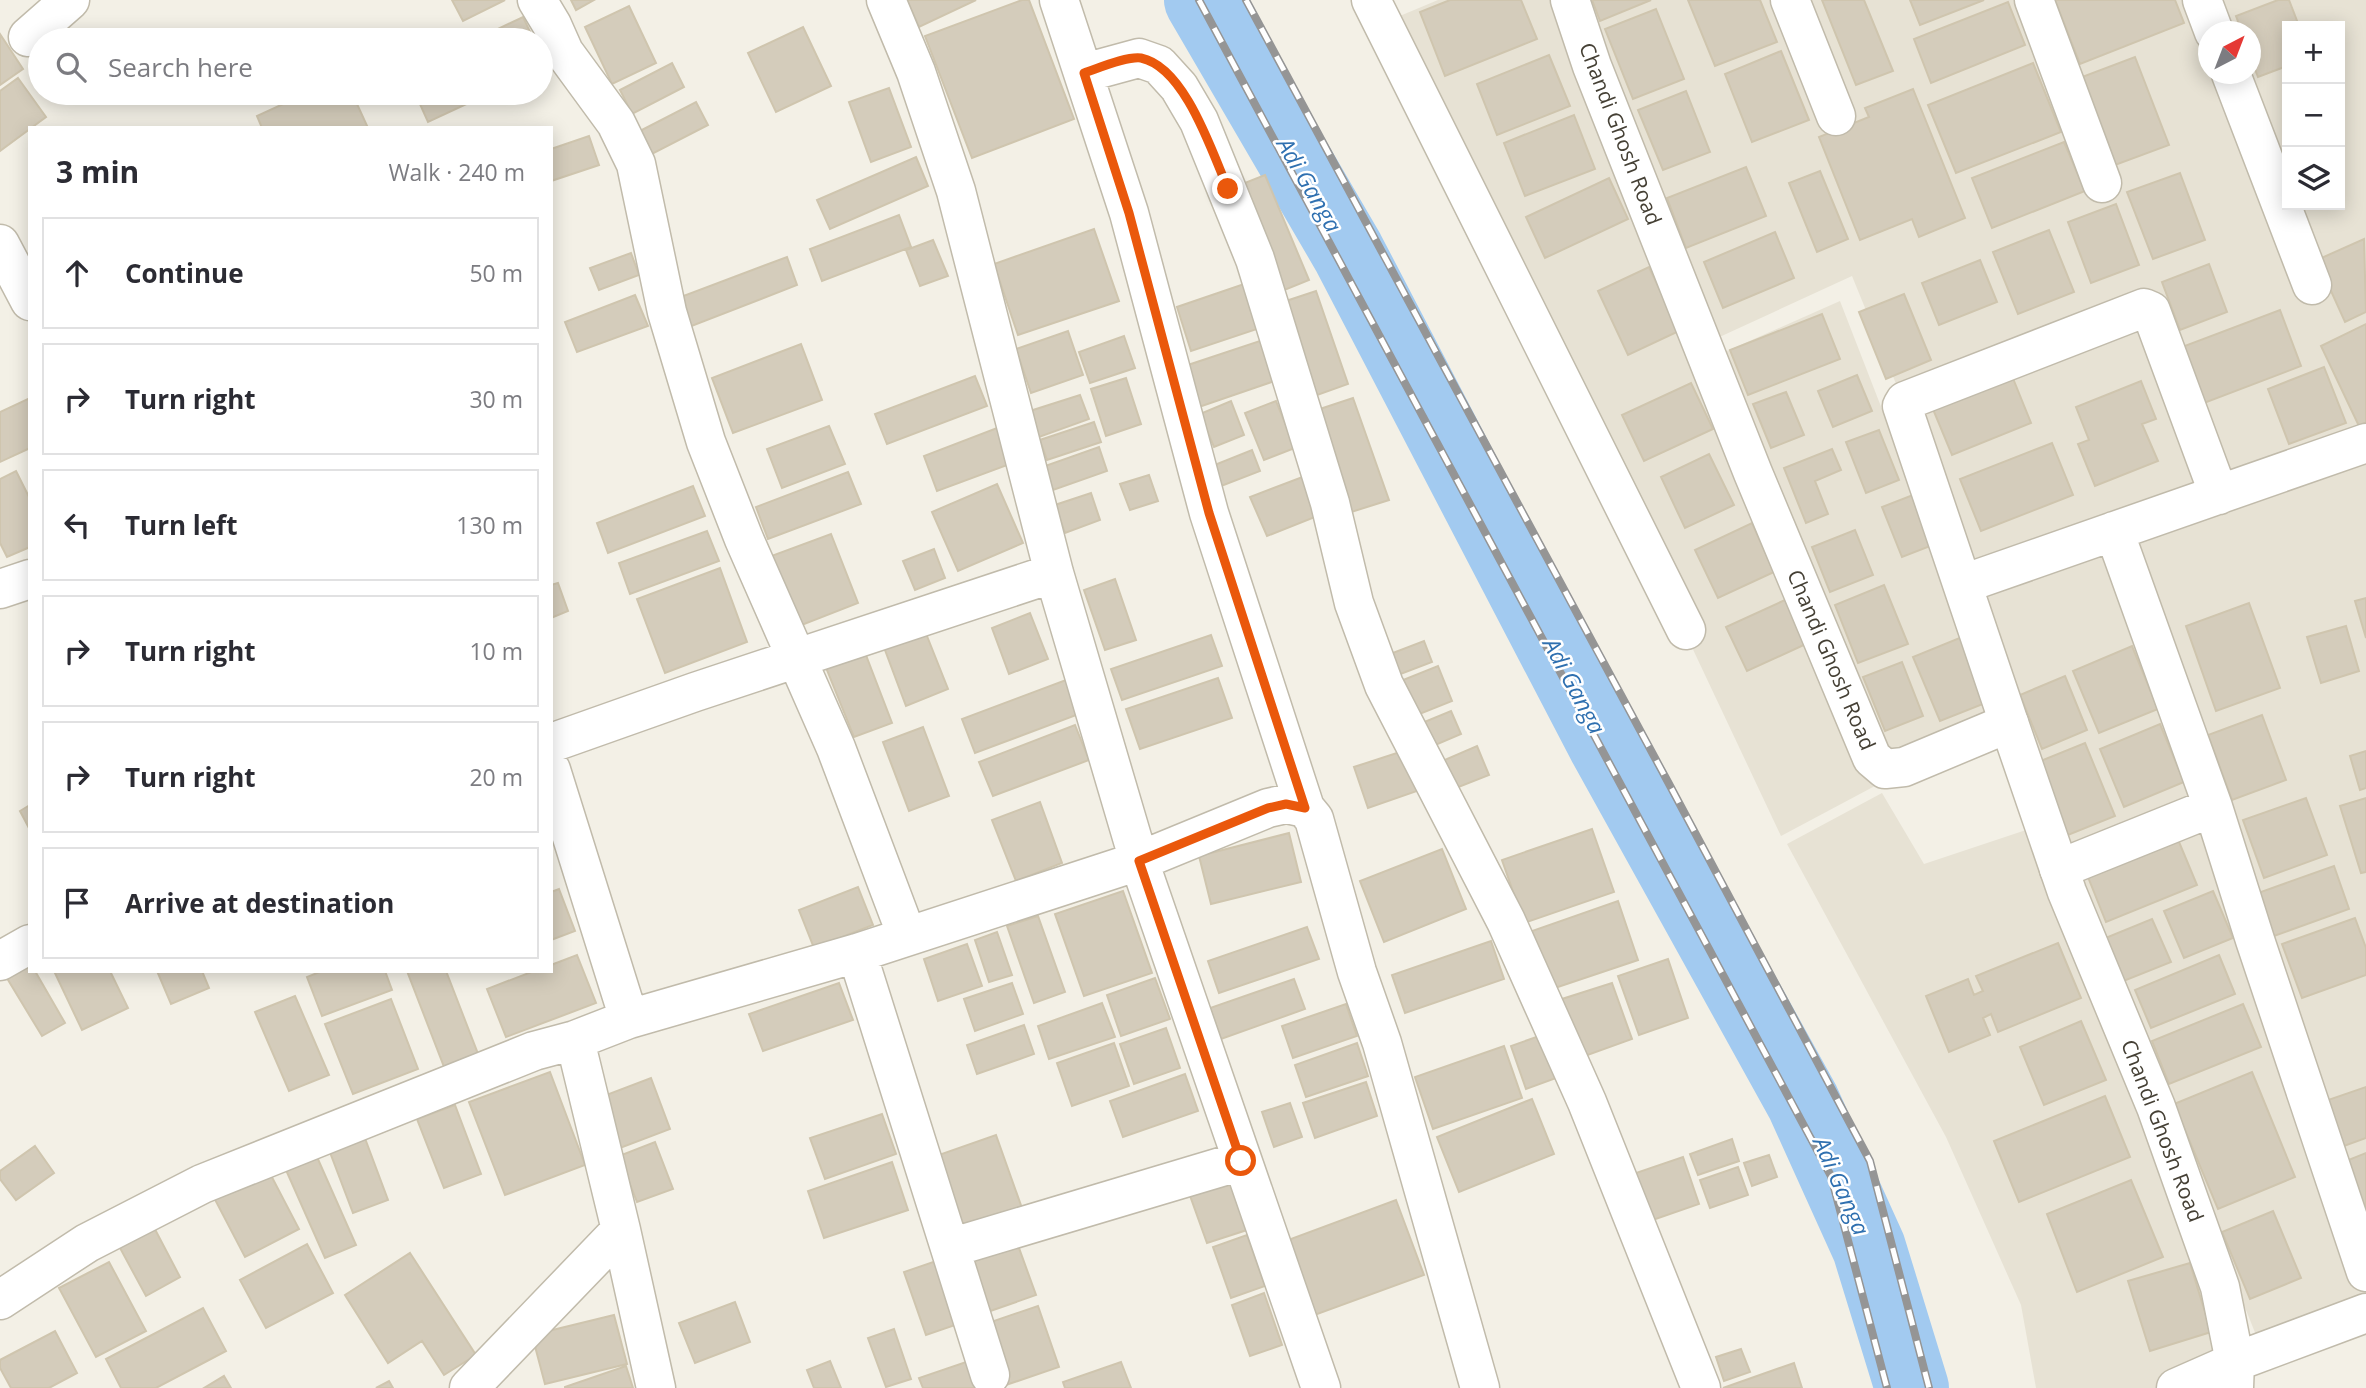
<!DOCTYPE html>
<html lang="en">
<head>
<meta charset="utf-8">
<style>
  body { margin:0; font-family:"Open Sans",sans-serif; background:#f7f7f7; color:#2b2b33 }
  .controls { position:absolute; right:21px; top:21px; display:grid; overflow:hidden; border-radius:0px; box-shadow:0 4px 18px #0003 }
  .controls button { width:63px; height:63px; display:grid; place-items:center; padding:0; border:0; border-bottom:2px solid #e1e1e2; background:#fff; color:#2b2b33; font:35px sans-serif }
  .compass { position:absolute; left:2198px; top:21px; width:63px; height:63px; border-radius:50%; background:#fff; box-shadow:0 4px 18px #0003; rotate:42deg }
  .stop { position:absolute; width:21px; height:21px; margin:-16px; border:5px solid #ea580c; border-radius:50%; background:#fff }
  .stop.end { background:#ea580c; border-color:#fff; box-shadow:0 2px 7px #0008 }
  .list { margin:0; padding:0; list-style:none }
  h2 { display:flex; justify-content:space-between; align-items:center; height:91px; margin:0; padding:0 28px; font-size:30px }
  h2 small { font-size:23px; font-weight:400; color:#7c7c81 }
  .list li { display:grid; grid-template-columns:46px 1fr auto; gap:21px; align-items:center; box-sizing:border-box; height:112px; margin:0 14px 14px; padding:0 14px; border:2px solid #e1e1e2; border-radius:0px }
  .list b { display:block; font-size:26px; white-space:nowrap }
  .list em { font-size:23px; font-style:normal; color:#7c7c81 }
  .icon { flex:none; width:38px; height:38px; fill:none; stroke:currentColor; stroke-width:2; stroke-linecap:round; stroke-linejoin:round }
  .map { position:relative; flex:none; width:2366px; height:1388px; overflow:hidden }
  .search { position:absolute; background:#fff; box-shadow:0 4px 18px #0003; left:28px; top:28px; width:525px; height:77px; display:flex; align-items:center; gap:18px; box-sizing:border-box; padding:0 24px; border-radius:38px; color:#7c7c81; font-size:26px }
  .panel { position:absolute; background:#fff; box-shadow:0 4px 18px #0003; left:28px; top:126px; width:525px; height:847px; border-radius:0px }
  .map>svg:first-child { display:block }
</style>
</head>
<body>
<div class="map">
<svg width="2366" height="1388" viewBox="0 0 2366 1388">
  <rect width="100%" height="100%" fill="#f3f0e6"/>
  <path fill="#e7e2d4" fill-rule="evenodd" d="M1438,0h119l145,362 138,-61 160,412 -127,74 -92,49 -386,-818z
    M1583,0h783v433l-394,137 -120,-294 -139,64zM2287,26h53v179h-53zM2208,32h42v42h-42z
    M2366,455v850l-108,35 -184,-460 -93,-293z
    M1882,793l42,71 102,-34 206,494 -4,64h-192l-15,-83 -75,-168 -159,-293z"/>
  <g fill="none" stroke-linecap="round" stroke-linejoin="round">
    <path stroke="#a2caf0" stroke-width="74" d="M1201,0l147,252 256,491 199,359 66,146 43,140"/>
  </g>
  <path fill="#d4ccbb" stroke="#cfc5ae" stroke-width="2" d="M452,0h53l-42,21z
    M571,0h23l-18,10z
    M907,0h69l-57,27z
    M1022,0h7l45,119 -102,39 -47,-122z
    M1450,0h71l16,39 -92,37 -25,-64z
    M1592,0h59l-51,21z
    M1688,0h72l17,42 -62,24z
    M1822,0h42l29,71 -37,14z
    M1910,0h74l-64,25z
    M2055,0h120l9,23 -104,41z
    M2278,0h11l10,26h-12v40l-29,11 -8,-21v-24h-8l-6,-16z
    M2008,2l17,43 -94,38 -17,-44z
    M629,6l27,57 -44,21 -27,-57z
    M1656,9l28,70 -51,20 -28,-70z
    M523,17l11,23h-56l-1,-1z
    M803,27l28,59 -55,26 -28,-59z
    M0,34l23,35 -23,16z
    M1781,51l28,69 -57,22 -27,-68z
    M541,54l7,15 -7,3z
    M1549,55l21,51 -73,29 -20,-51z
    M2135,57l34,88 -54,20 -33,-88z
    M672,63l12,24 -52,27 -12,-24z
    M2033,63l28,69 -105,41 -28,-68z
    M18,78l28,39 -46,34v-60z
    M889,88l22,59 -40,15 -22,-60z
    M1913,89l52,129 -46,19 -7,-18 -52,21 -41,-103 50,-20 -4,-9z
    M1686,91l24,61 -47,18 -25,-60z
    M307,93h45l16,35h-106l-5,-12z
    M415,93h75l-62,29z
    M696,102l12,23 -60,31 -12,-23z
    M1574,115l21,54 -70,27 -21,-53z
    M589,136l10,29 -48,16v-32z
    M2064,142l21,49 -93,37 -20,-50z
    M916,157l12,29 -98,43 -13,-29z
    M1746,167l20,49 -80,32 -19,-50z
    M1820,171l28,68 -31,13 -28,-69z
    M2180,173l25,67 -52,19 -26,-67z
    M1265,175l44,105 -32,13 -45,-105z
    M1609,178l19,41 -83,39 -19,-41z
    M2116,204l23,61 -48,18 -23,-61z
    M899,215l12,32 -89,34 -12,-32z
    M1094,229l25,72 -101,34 -24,-71z
    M2049,230l25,62 -56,22 -25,-62z
    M1775,232l19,46 -71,30 -19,-46z
    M2364,239l2,73 -21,10 -28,-62z
    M933,240l15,36 -28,10 -14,-36z
    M631,253l8,22 -40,15 -9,-22z
    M787,257l10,28 -108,42 -11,-29z
    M1980,260l17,42 -58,23 -17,-42z
    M2209,264l18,48 -47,18 -18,-48z
    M1649,267l30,64 -51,24 -30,-64z
    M1250,282l16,44 -75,25 -14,-44z
    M1316,291l32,93 -42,15 -32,-94z
    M1904,294l27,66 -45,19 -27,-67z
    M635,295l13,31 -71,26 -12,-30z
    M2280,310l21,56 -97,37 -22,-56z
    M1822,314l18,45 -92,36 -18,-45z
    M2366,324v98l-7,4 -38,-80z
    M1068,331l15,44 -52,18 -15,-44z
    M1124,336l11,32 -45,15 -11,-31z
    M1275,336l14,40 -90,31 -14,-41z
    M801,344l21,56 -89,33 -21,-55z
    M2324,367l22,56 -57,21 -21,-55z
    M2010,371l21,52 -79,32 -22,-53z
    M1857,375l15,36 -39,16 -15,-36z
    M975,376l12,30 -100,38 -12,-30z
    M1126,378l15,46 -35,12 -15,-47z
    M2141,381l15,38 -14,5 16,37 -63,25 -17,-42 11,-4 -13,-33z
    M1691,383l22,46 -69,32 -22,-46z
    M1786,392l18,43 -33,13 -18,-44z
    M1080,395l9,24 -50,18 -9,-26z
    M30,398v50l-30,14v-50z
    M1353,398l36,102 -44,14 -34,-102z
    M1231,401l13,34 -30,12 -14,-33z
    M1276,401l19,47 -31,12 -19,-47z
    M1094,422l7,20 -54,18 -7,-20z
    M829,426l16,38 -63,24 -15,-39z
    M997,428l13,36 -73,27 -13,-35z
    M1879,430l20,50 -33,13 -20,-51z
    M2052,443l21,52 -92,36 -21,-52z
    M1099,447l8,24 -54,19 -8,-24z
    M1832,449l9,21 -26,11 13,33 -22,9 -22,-55z
    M1252,450l8,21 -44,17 -9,-20z
    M1709,454l25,51 -49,23 -24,-51z
    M16,471l14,28v48l-23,10 -7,-14v-64z
    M848,472l13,32 -93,35 -12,-32z
    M1149,475l9,26 -28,9 -10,-26z
    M1305,476l15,39 -53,21 -17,-39z
    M997,484l26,59 -65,28 -26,-59z
    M693,486l12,30 -97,37 -11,-30z
    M1091,493l9,27 -35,13 -10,-28z
    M1918,493l20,50 -36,14 -20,-50z
    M1752,523l22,49 -56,26 -23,-48z
    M1855,530l18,45 -43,17 -18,-45z
    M707,531l12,30 -89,33 -11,-31z
    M831,534l27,69 -64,25 -28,-70z
    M934,549l11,29 -30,12 -12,-29z
    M720,568l27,74 -82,31 -28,-74z
    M1115,579l21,61 -31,10 -21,-60z
    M558,583l10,28 -17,7v-33z
    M1884,585l24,59 -50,19 -23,-58z
    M2366,598v40l-11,-37z
    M1785,600l21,44 -59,27 -21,-44z
    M2249,603l31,85 -64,23 -30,-85z
    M1030,613l18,46 -39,15 -17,-46z
    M923,626l25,63 -42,17 -24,-64z
    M2346,626l13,45 -38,12 -14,-46z
    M1211,635l11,31 -100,34 -11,-31z
    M1962,637l26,65 -48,19 -27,-64z
    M1424,641l8,21 -34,13 -8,-21z
    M2132,646l26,63 -59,24 -26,-62z
    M864,650l28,73 -38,14 -29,-72z
    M1902,662l21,54 -38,15 -22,-54z
    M1438,666l14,35 -40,16 -14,-35z
    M2065,676l22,54 -45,19 -22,-54z
    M1218,678l14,40 -92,31 -14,-40z
    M1066,680l13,34 -104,39 -13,-34z
    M1451,711l10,23 -35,15 -9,-24z
    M2262,715l24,65 -54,20 -24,-65z
    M2160,724l24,58 -60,25 -24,-58z
    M1075,725l14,35 -96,36 -14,-34z
    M923,727l26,69 -40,15 -26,-69z
    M2085,743l30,73 -47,19 -30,-73z
    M1477,746l12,29 -38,15 -11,-28z
    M1403,751l14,40 -49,17 -14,-41z
    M2366,751v37l-6,2 -10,-34z
    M2306,798l21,57 -63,23 -21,-58z
    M2366,798v74l-5,1 -21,-67z
    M1040,802l22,61 -46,18 -24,-61z
    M30,805v25l-10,-19z
    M1592,829l22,63 -90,31 -22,-63z
    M2174,830l23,55 -91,37 -22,-55z
    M1289,833l12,49 -90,22 -12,-48z
    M1442,849l24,60 -82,33 -24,-61z
    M2334,866l15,43 -75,27 -16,-43z
    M858,887l15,38 -59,23 -15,-38z
    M559,889l16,42 -24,9v-48z
    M1123,891l29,82 -68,23 -29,-82z
    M2213,891l20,47 -49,20 -20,-47z
    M1618,901l20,59 -86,29 -20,-58z
    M1038,916l27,76 -31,11 -27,-77z
    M2355,918l11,30v27l-64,23 -20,-54z
    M2152,919l19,43 -50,20 -18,-43z
    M1307,927l12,32 -100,34 -11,-32z
    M997,932l15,43 -23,7 -14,-42z
    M1491,941l13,38 -99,34 -13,-38z
    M2058,943l23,55 -83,34 -7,-18 -8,4 7,17 -41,17 -23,-56 42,-17 6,16 9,-4 -7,-15z
    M967,944l15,42 -44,15 -14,-42z
    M577,955l19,48 -90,34 -19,-48 47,-18h17v-6z
    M2219,955l16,39 -84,34 -16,-38z
    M1668,959l20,59 -49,17 -21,-59z
    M30,963v8h5l30,52 -23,13 -37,-61z
    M54,971h56l18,37 -46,22z
    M157,971h45l7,17 -38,16z
    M322,971h63l7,19 -70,26 -15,-39z
    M407,971h39l34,88 -34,13z
    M1155,978l15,41 -49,17 -14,-41z
    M1294,979l11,30 -84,30 -11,-31z
    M839,983l14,37 -90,31 -14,-37z
    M1012,983l11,31 -48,17 -11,-32z
    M1612,983l20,56 -50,18 -20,-58z
    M295,996l34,79 -40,16 -34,-79z
    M391,999l27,70 -65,25 -28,-70z
    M1102,1003l13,34 -66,22 -11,-33z
    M1346,1004l11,32 -64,22 -11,-32z
    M2243,1004l18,43 -92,37 -17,-43z
    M2081,1021l25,59 -62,25 -24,-58z
    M1024,1025l10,29 -57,20 -10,-29z
    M1166,1028l14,40 -46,16 -14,-40z
    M1545,1034l14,43 -33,12 -15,-43z
    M1114,1043l15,43 -57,20 -15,-43z
    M1357,1043l11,33 -62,21 -11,-32z
    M1504,1046l18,52 -89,31 -18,-52z
    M550,1072l35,93 -80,30 -36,-93z
    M2252,1072l43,105 -77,32 -44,-105z
    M1185,1074l13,37 -75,26 -13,-36z
    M651,1078l19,51 -50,19 -19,-51z
    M1366,1082l11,34 -62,22 -12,-35z
    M2366,1087v51l-22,8 -16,-46z
    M2105,1096l25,61 -111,45 -25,-61z
    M1532,1099l22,55 -95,38 -22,-55z
    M1290,1103l12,34 -28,10 -12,-35z
    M455,1105l26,69 -37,14 -27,-69z
    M882,1114l14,40 -71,25 -15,-41z
    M363,1133l25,67 -35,13 -25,-66z
    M996,1135l27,76 -64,22 -26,-76z
    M1732,1139l7,22 -41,14 -8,-21z
    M655,1142l18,47 -36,13 -18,-46z
    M35,1146l19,27 -38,27 -16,-21v-8z
    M2366,1153v61l-25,-51z
    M1769,1155l8,22 -25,9 -8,-23z
    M317,1157l39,88 -31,13 -39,-88z
    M1683,1157l16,47 -52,18 -17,-47z
    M264,1162l35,67 -54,28 -35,-67z
    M892,1162l16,48 -84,28 -16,-47z
    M1738,1167l10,28 -38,13 -10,-28z
    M1231,1175l19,54 -43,14 -19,-53z
    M2131,1180l32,77 -86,35 -30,-78z
    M1396,1200l28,75 -115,42 -29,-74z
    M2273,1211l28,67 -51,21 -28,-67z
    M148,1216l32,61 -34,19 -33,-61z
    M1247,1235l18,51 -34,12 -18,-51z
    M1015,1237l21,58 -57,20 -21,-59z
    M307,1244l26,49 -67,35 -26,-48z
    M410,1253l66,102 -32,20 -22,-34 -34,22 -43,-68z
    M942,1259l22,63 -38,13 -22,-63z
    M109,1262l37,69 -50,26 -37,-69z
    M2190,1263l21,69 -61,19 -22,-70z
    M1264,1293l18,52 -32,11 -18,-51z
    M735,1302l15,40 -55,21 -16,-40z
    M1038,1306l21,61 -56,19 -21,-61z
    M203,1308l23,43 -70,37h-35l-15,-29z
    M614,1315l13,49 -82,20 -13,-49z
    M894,1329l17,50 -25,8 -18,-49z
    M55,1331l22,42 -28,15h-38l-11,-20v-8z
    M1741,1349l9,23 -26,9 -8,-24z
    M972,1360l10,28h-59l-4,-10z
    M830,1361l11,27h-27l-7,-18z
    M1121,1362l10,26h-66l-2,-6z
    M1794,1363l8,25h-79z
    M626,1366l7,22h-68v-1z
    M224,1376l7,12h-27z
    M389,1381l4,7h-17z"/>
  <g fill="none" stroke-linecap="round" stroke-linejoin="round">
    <g stroke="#c1bbab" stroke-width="41">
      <path id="minor" d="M537,0l15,25 12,27 52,71 20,41 31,148 39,130 38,97 92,209 71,188
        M886,0l30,72 40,119 98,382 85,288 129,-53 18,-4 19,4 9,11 43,153 25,71 98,345
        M1059,0l70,213 80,300 96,295
        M1371,0l315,630
        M1790,0l46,116
        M2034,0l68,183
        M2202,0l12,32
        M28,37l42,-37
        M1084,73l55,-15 20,7 20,22 20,34 56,138 75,244 24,100 30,82 122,236 81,181 114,286
        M2231,74l81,211
        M0,244l30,57
        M2114,531l99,276
        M1963,584l403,-141
        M0,589l30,-10
        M2009,723l-107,-317 3,-5 239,-93 7,3 68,184
        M551,743l144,-51 359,-119
        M551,770l78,249
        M2059,869l154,-62 42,133 111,332
        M857,953l133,422
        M0,961l30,-17
        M575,1040l46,190 35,158
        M950,1248l291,-87
        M0,1300l87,-57 115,-59 332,-133 41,-11 54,-21 228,-66 282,-92 182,527
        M469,1388l152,-158
        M2176,1388l59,-26"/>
    </g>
    <g stroke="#c1bbab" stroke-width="41">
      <path id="tertiary" d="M1570,0l22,66 161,407 119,285 13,11 19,-2 105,-44 58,169 89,215 64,180 15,75 -1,26
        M2235,1362l131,-49"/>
    </g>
    <use href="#minor" stroke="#fff" stroke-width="38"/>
    <use href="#tertiary" stroke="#fff" stroke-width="38"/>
    <g stroke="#959595" stroke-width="8">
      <path id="rail" d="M1199,0l632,1176 56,212
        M1246,0l422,782 202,379 59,227"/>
    </g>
    <use href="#rail" stroke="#fff" stroke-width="5" stroke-dasharray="16" stroke-linecap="butt"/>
  </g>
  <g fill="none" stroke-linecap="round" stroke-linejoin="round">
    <path stroke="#ea580c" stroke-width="9" d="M1228,189c-16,-37 -43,-122 -87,-131 -14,-2 -42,10 -57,15l45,140 80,300 96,295 -19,-4 -18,4 -129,53 102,300"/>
  </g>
  <g text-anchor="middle" stroke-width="5" stroke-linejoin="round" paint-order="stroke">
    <g font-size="21" fill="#454035" stroke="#fff">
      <text transform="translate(1620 134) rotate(69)" y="7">Chandi Ghosh Road</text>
      <text transform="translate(1831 660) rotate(67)" y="7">Chandi Ghosh Road</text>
      <text transform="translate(2162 1131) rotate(69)" y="7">Chandi Ghosh Road</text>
    </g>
    <g font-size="23" font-style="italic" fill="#2f70b0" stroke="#fff">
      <text transform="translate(1309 185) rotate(60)" y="8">Adi Ganga</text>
      <text transform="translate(1574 686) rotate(62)" y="8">Adi Ganga</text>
      <text transform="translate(1841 1186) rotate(66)" y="8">Adi Ganga</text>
    </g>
  </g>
</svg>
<div class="controls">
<button>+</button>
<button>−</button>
<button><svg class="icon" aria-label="layers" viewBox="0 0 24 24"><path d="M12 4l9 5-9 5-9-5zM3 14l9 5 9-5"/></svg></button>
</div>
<svg class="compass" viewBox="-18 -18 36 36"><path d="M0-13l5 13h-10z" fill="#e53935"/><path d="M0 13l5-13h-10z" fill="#7c7c81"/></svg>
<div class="stop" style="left:1241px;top:1161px"></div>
<div class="stop end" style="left:1228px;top:189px"></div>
<div class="search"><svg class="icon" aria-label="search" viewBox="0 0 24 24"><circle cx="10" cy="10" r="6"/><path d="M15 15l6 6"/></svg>Search here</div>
<section class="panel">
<h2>3 min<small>Walk · 240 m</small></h2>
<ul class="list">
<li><svg class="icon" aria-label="ahead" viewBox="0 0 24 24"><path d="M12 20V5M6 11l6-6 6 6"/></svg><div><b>Continue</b></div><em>50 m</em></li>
<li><svg class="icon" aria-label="right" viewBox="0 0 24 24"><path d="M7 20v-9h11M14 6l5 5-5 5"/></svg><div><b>Turn right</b></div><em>30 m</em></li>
<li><svg class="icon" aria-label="left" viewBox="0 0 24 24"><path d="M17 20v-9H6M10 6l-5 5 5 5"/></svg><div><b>Turn left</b></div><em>130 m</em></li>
<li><svg class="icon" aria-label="right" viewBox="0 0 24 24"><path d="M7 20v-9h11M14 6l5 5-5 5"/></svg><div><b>Turn right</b></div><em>10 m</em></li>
<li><svg class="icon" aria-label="right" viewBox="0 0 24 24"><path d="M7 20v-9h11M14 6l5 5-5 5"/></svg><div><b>Turn right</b></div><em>20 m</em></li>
<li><svg class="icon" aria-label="arrive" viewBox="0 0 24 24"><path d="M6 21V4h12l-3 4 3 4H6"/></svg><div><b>Arrive at destination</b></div></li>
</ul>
</section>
</div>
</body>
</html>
